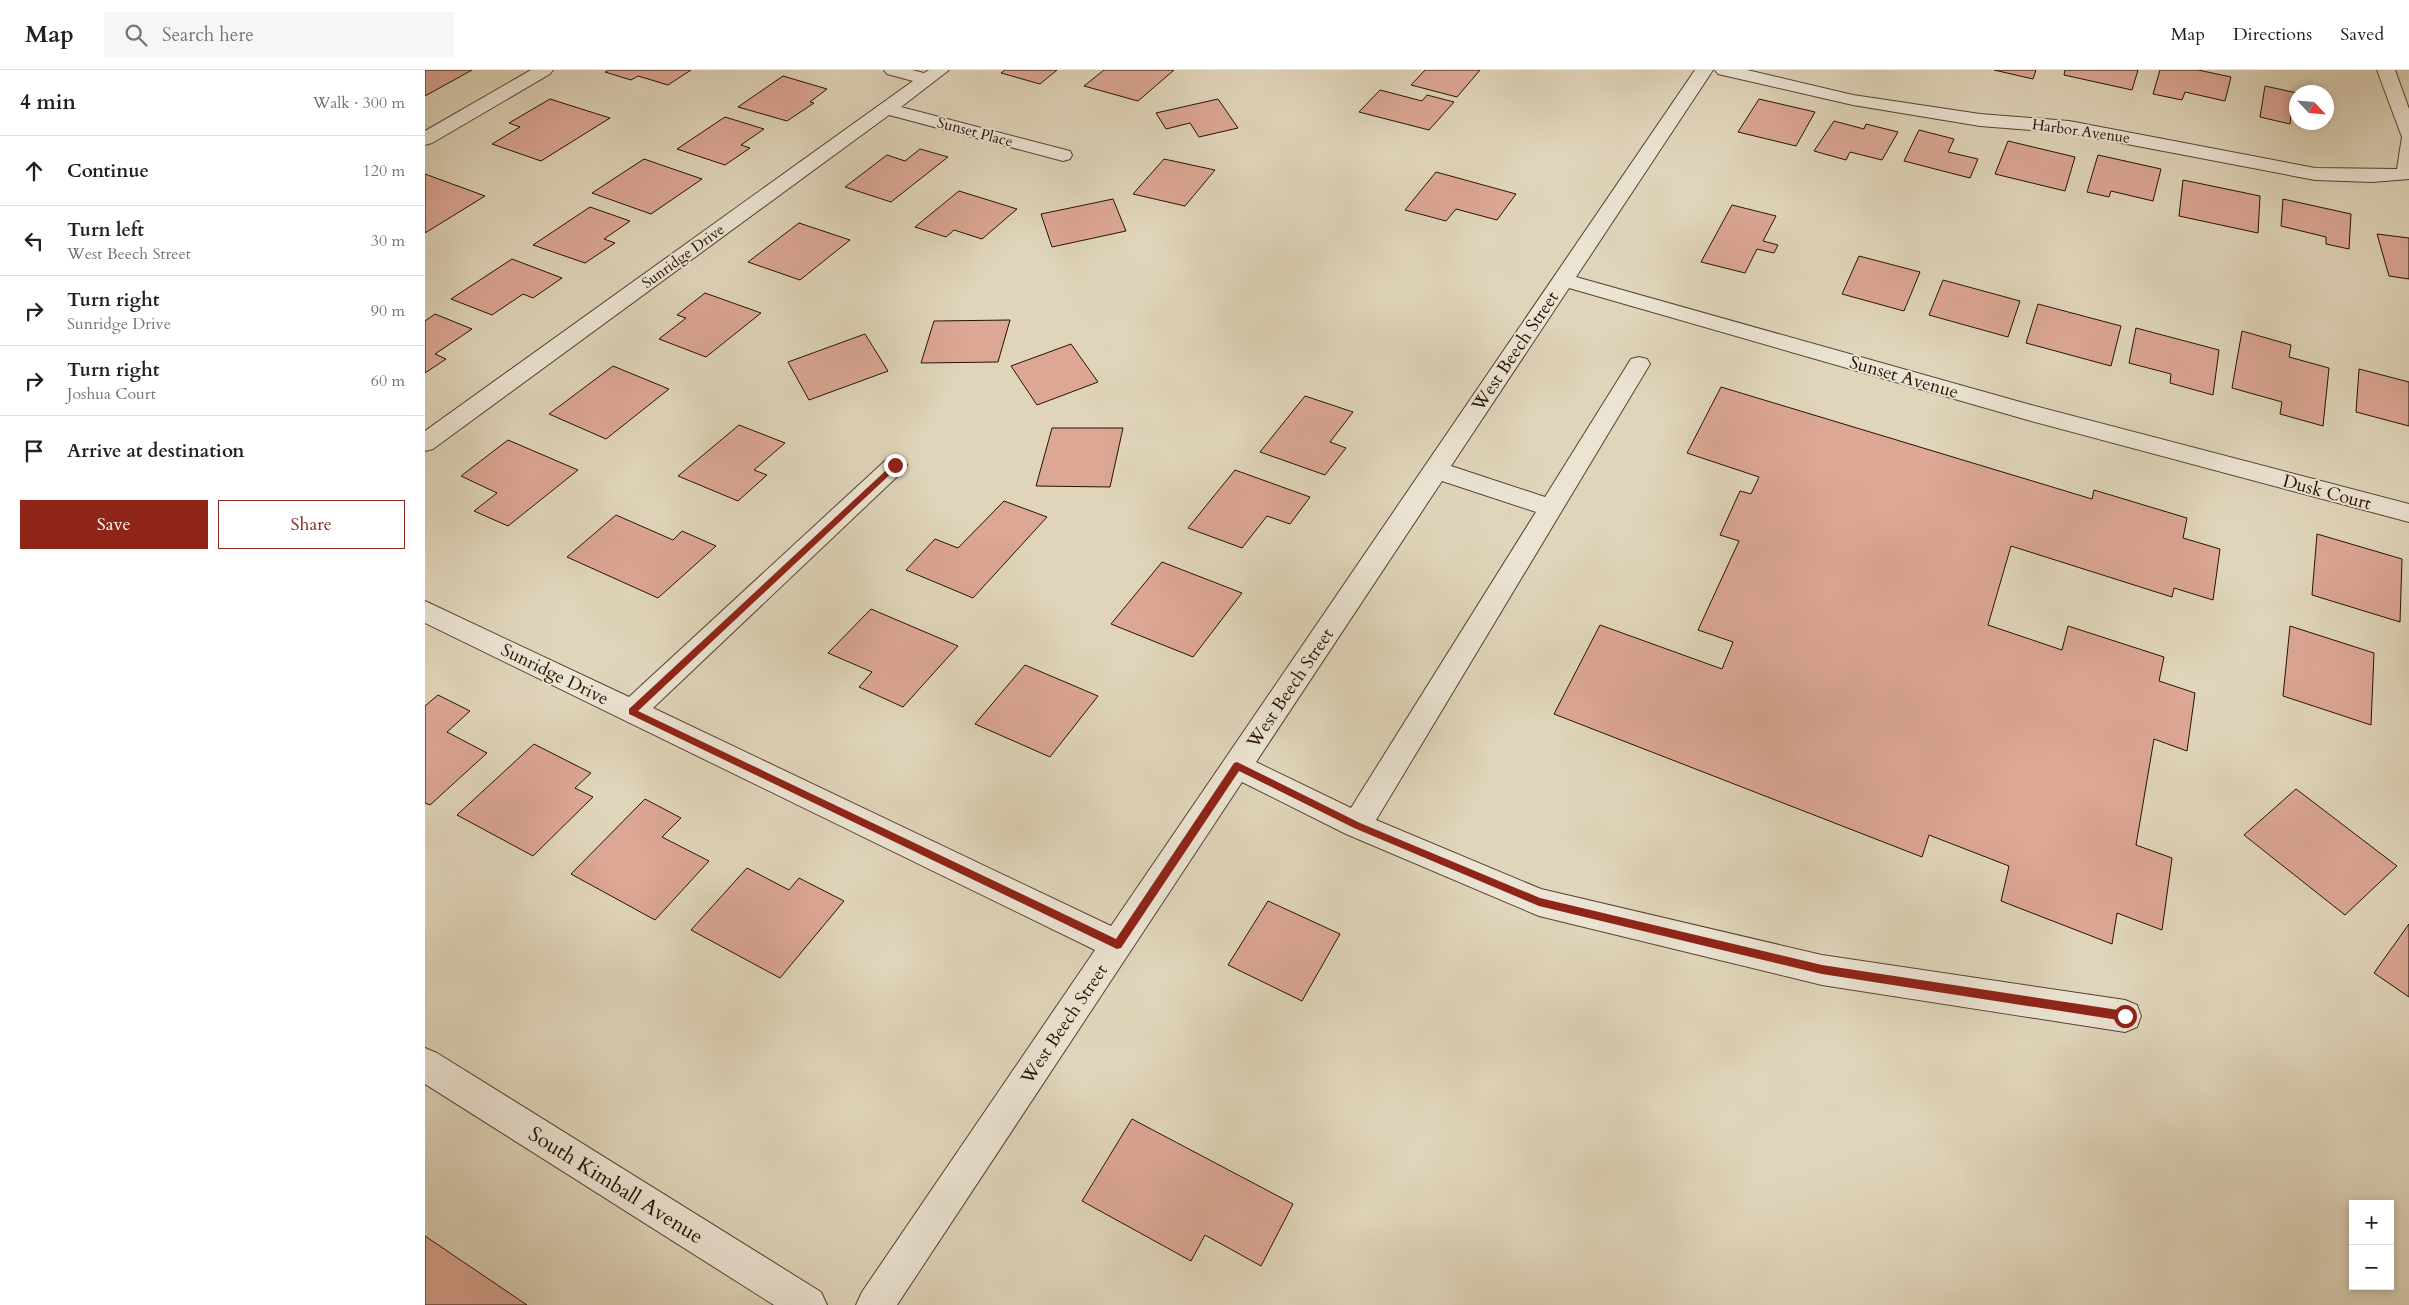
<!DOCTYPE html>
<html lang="en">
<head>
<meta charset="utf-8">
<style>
  body { margin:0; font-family:Cardo,serif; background:#f6f6f6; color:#202124 }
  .controls { position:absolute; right:15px; bottom:15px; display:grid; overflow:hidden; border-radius:0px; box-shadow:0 2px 8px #0003 }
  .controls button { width:45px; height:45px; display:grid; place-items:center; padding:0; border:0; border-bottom:1px solid #e0e0e0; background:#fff; color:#202124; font:25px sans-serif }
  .compass { position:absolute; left:1864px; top:15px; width:45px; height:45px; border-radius:50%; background:#fff; box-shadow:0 2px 8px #0003; rotate:116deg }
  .stop { position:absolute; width:15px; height:15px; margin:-11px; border:4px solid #8f2418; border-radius:50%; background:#fff }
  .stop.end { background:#8f2418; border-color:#fff; box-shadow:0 1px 5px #0008 }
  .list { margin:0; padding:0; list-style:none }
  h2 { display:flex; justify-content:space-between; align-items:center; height:65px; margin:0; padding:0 20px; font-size:21px }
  h2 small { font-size:16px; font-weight:400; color:#757577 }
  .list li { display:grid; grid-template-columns:32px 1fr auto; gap:15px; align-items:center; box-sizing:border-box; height:70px; padding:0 20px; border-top:1px solid #e0e0e0 }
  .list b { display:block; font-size:19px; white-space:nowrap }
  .list p { margin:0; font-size:16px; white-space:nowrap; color:#757577 }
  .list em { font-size:16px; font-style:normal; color:#757577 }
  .actions { display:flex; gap:10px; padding:15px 20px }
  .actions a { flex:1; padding:11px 0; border:1px solid #8f2418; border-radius:0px; text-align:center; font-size:18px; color:#8f2418 }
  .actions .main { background:#8f2418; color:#fff }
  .icon { flex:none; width:28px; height:28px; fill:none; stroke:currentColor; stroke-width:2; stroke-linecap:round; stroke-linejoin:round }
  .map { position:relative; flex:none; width:1984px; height:1235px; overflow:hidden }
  header { display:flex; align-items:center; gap:30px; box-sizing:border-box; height:70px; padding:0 25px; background:#fff; border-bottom:1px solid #e0e0e0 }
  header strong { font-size:24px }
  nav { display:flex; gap:28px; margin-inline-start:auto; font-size:18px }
  .search { width:350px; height:45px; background:#f6f6f6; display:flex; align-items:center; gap:12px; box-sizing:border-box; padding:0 18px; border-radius:0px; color:#757577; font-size:19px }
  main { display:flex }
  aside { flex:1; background:#fff }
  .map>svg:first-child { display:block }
</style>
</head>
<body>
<header>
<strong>Map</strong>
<div class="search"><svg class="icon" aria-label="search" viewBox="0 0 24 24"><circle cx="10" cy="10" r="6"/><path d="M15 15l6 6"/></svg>Search here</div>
<nav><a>Map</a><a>Directions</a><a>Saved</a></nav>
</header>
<main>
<aside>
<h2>4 min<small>Walk · 300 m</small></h2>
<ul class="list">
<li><svg class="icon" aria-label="ahead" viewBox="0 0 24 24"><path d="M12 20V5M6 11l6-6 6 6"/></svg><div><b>Continue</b></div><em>120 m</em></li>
<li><svg class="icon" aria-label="left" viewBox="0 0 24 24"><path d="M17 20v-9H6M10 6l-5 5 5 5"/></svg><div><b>Turn left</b><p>West Beech Street</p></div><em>30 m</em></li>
<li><svg class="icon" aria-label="right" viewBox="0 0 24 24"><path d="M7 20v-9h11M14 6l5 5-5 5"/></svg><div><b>Turn right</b><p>Sunridge Drive</p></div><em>90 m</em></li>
<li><svg class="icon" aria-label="right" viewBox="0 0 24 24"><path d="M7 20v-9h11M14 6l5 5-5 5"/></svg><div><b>Turn right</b><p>Joshua Court</p></div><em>60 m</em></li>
<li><svg class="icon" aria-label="arrive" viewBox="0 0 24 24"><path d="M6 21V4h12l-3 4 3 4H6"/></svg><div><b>Arrive at destination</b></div></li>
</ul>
<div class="actions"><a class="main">Save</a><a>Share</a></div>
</aside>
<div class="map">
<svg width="1984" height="1235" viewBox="0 0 1984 1235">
  <rect width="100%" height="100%" fill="#e0d5bb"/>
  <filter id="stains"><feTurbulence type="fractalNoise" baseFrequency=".004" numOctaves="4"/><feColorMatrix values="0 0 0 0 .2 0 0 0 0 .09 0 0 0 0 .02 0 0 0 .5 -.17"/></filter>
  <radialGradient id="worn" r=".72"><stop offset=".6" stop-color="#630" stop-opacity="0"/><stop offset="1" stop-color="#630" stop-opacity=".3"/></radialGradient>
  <path fill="#dca795" stroke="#251202" d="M0,0h47l-47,26z
    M184,0h82l-23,15 -30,-9 -7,4 -26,-8z
    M580,0h52l-17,14 -39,-11z
    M679,0h70l-36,31 -54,-15z
    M1000,0h55l-23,27 -46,-12z
    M1569,0h42l-3,9z
    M1640,0h73l-6,20 -68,-15z
    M1735,0h38l33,7 -6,24 -40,-9 -3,8 -29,-6z
    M358,6l44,13 -17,13 4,1 -27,18 -49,-14z
    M1840,16l32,7v22l-6,-1 -1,10 -30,-7z
    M955,20l42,11 5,-6 27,7 -25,28 -70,-18z
    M125,29l60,19 -69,43 -49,-17 28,-17 -11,-4z
    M793,29l20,29 -39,9 -9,-14 -24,6 -10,-16z
    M1334,29l56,13 -19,34 -58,-14z
    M1902,29l4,1 -2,22 -2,-1z
    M300,47l39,12 -23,16 9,3 -25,17 -48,-16z
    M1409,51l30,8 2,-5 32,8 -16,28 -32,-8 -4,8 -32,-9z
    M1494,60l35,9 -6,13 30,7 -8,19 -66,-17z
    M1583,71l67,16 -10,34 -70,-17z
    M495,79l28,8 -57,45 -46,-15 42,-32 18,6z
    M1673,85l63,14 -8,32 -42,-10 -2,6 -22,-5z
    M219,89l58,20 -51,35 -59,-21z
    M739,89l51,11 -30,36 -52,-12z
    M1011,102l80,22 -19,26 -41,-11 -10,12 -41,-11z
    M0,104l60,22 -60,37z
    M1758,110l77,16 -2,37 -79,-17z
    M534,121l58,18 -35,30 -28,-9 -8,7 -31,-10z
    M688,129l13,32 -74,16 -11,-33z
    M1858,129l68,15 -2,35 -23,-5v-7l-45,-11z
    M1307,135l44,11 -13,25 15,4 -4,8 -17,-4 -12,24 -44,-11z
    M165,137l40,14 -26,18 11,4 -30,20 -52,-18z
    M374,153l51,17 -50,40 -52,-18z
    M1952,164l32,4v41l-20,-3z
    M1434,186l61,16 -16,39 -62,-17z
    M87,189l50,19 -29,20 -10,-4 -31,21 -41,-16z
    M1518,210l77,21 -12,36 -79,-22z
    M280,223l56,20 -55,44 -47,-18 27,-21 -9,-3z
    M1613,234l83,22 -10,40 -85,-23z
    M10,244l37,15 -37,25 11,5 -21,14v-52z
    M585,250l-12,42 -77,1 13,-42z
    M1711,258l83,22 -6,45 -43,-12 1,-9 -42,-11z
    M1817,261l49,14 -2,12 40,11 -6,58 -43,-12 2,-12 -50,-14z
    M440,264l23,37 -79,29 -21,-38z
    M646,274l27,38 -61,23 -26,-39z
    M188,296l56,23 -63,50 -57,-25z
    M1934,299l50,13v44l-53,-14z
    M1296,317l371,112 2,-9 93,28 -4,20 37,11 -7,51 -39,-12 -2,9 -161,-51 -23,79 74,25 6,-24 96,31 -5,24 36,12 -8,58 -33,-12 -18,106 36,13 -10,72 -45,-17 -5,31 -111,-43 8,-35 -80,-31 -7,22 -368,-143 46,-89 122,44 11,-27 -35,-12 41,-89 -19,-6 20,-44 11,3 8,-17 -72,-24z
    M880,326l48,16 -23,30 16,6 -21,27 -65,-23z
    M314,355l46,18 -31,27 13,5 -29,26 -60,-25z
    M627,358h71l-13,59 -74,-1z
    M83,370l70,30 -70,56 -34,-15 23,-18 -36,-17z
    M810,400l75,27 -20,27 -23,-8 -25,32 -54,-20z
    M579,431l43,16 -74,81 -67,-28 29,-31 23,9z
    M191,445l57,25 9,-9 34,15 -58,52 -91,-41z
    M1892,464l85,25 -2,63 -88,-27z
    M737,492l80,31 -49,64 -82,-33z
    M446,539l87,37 -55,61 -44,-20 13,-15 -44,-19z
    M1865,556l84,27 -3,72 -88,-29z
    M600,595l73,31 -48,61 -75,-33z
    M13,625l32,16 -23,21 40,21 -57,52 -5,-2v-97z
    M109,674l57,29 -16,15 18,9 -60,59 -76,-41z
    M1871,719l101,77 -52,49 -101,-80z
    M220,729l36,19 -19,19 47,24 -54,59 -84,-46z
    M322,798l42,22 10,-12 45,23 -64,77 -89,-48z
    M843,831l72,33 -38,67 -74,-36z
    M1984,854v73l-35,-24z
    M707,1049l161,85 -32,62 -56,-31 -14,26 -109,-60z
    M0,1166l102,69h-102z"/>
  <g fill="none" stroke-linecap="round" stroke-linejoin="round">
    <g stroke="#544330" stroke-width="2">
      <path id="minor" d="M106,0h22l-3,4 -118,69 -7,2v-14z
        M459,0h28l12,3 5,-3h20l-48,37 169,44 2,4 -2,4 -7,2 -174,-46 -456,334 -8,2v-20l488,-350 -26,-7z
        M1270,0h18l-137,207 455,128 378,99v18l-378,-101 -462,-133 -118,178 94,31 86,-138 8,-2 8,2 3,5 -274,456 165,69 281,66 303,45 12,5 4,11 -4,11 -12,5 -303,-47 -283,-69 -193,-82 -104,-52 -345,523h-41l6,-13 233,-342 -670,-327v-22l204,96 258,-238 8,-2 8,2 4,6 -4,6 -250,237 458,218zM1017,411l94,31 -185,296 -95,-46z
        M1290,0h32l106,25 127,19 89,7 246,47 82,1 5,-32 -25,-67h18l14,39v70l-37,3 -57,-2 -246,-47 -89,-7 -127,-21 -135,-31z
        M0,978l12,5 384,239 6,13h-53l-349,-221z"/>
    </g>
    <use href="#minor" fill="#ebe4d3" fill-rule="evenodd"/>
  </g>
  <path fill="#8f2418" d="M470,392l3,1v4l-260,244 478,228 118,-176 3,-1 123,61 180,75 282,67 303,46 4,5 -1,3 -3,2 -303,-47 -283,-68 -185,-78 -115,-57 -118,177 -4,1 -488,-235v-5z"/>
  <g text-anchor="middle" stroke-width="4" stroke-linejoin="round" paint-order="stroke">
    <g font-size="15" fill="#251202" stroke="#ebe4d3">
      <text transform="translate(1656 61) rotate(8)" y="5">Harbor Avenue</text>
      <text transform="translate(550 62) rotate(15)" y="5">Sunset Place</text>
      <text transform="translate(258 186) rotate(-36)" y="5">Sunridge Drive</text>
    </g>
    <g font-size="18" fill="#251202" stroke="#ebe4d3">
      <text transform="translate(1090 281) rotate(-56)" y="6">West Beech Street</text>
      <text transform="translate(1479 307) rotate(16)" y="6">Sunset Avenue</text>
      <text transform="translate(1902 422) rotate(15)" y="6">Dusk Court</text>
      <text transform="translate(130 604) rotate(26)" y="6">Sunridge Drive</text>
      <text transform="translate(865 618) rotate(-56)" y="6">West Beech Street</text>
      <text transform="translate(639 954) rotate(-56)" y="6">West Beech Street</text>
    </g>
    <g font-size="21" fill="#251202" stroke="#ebe4d3">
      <text transform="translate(191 1115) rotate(32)" y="7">South Kimball Avenue</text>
    </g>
  </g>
  <rect width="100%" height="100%" filter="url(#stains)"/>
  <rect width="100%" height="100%" fill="url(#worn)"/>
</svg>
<div class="controls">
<button>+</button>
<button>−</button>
</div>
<svg class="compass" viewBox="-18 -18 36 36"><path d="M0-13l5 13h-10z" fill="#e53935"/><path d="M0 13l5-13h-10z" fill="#757577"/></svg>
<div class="stop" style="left:1700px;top:946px"></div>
<div class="stop end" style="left:470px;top:395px"></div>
</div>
</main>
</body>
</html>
